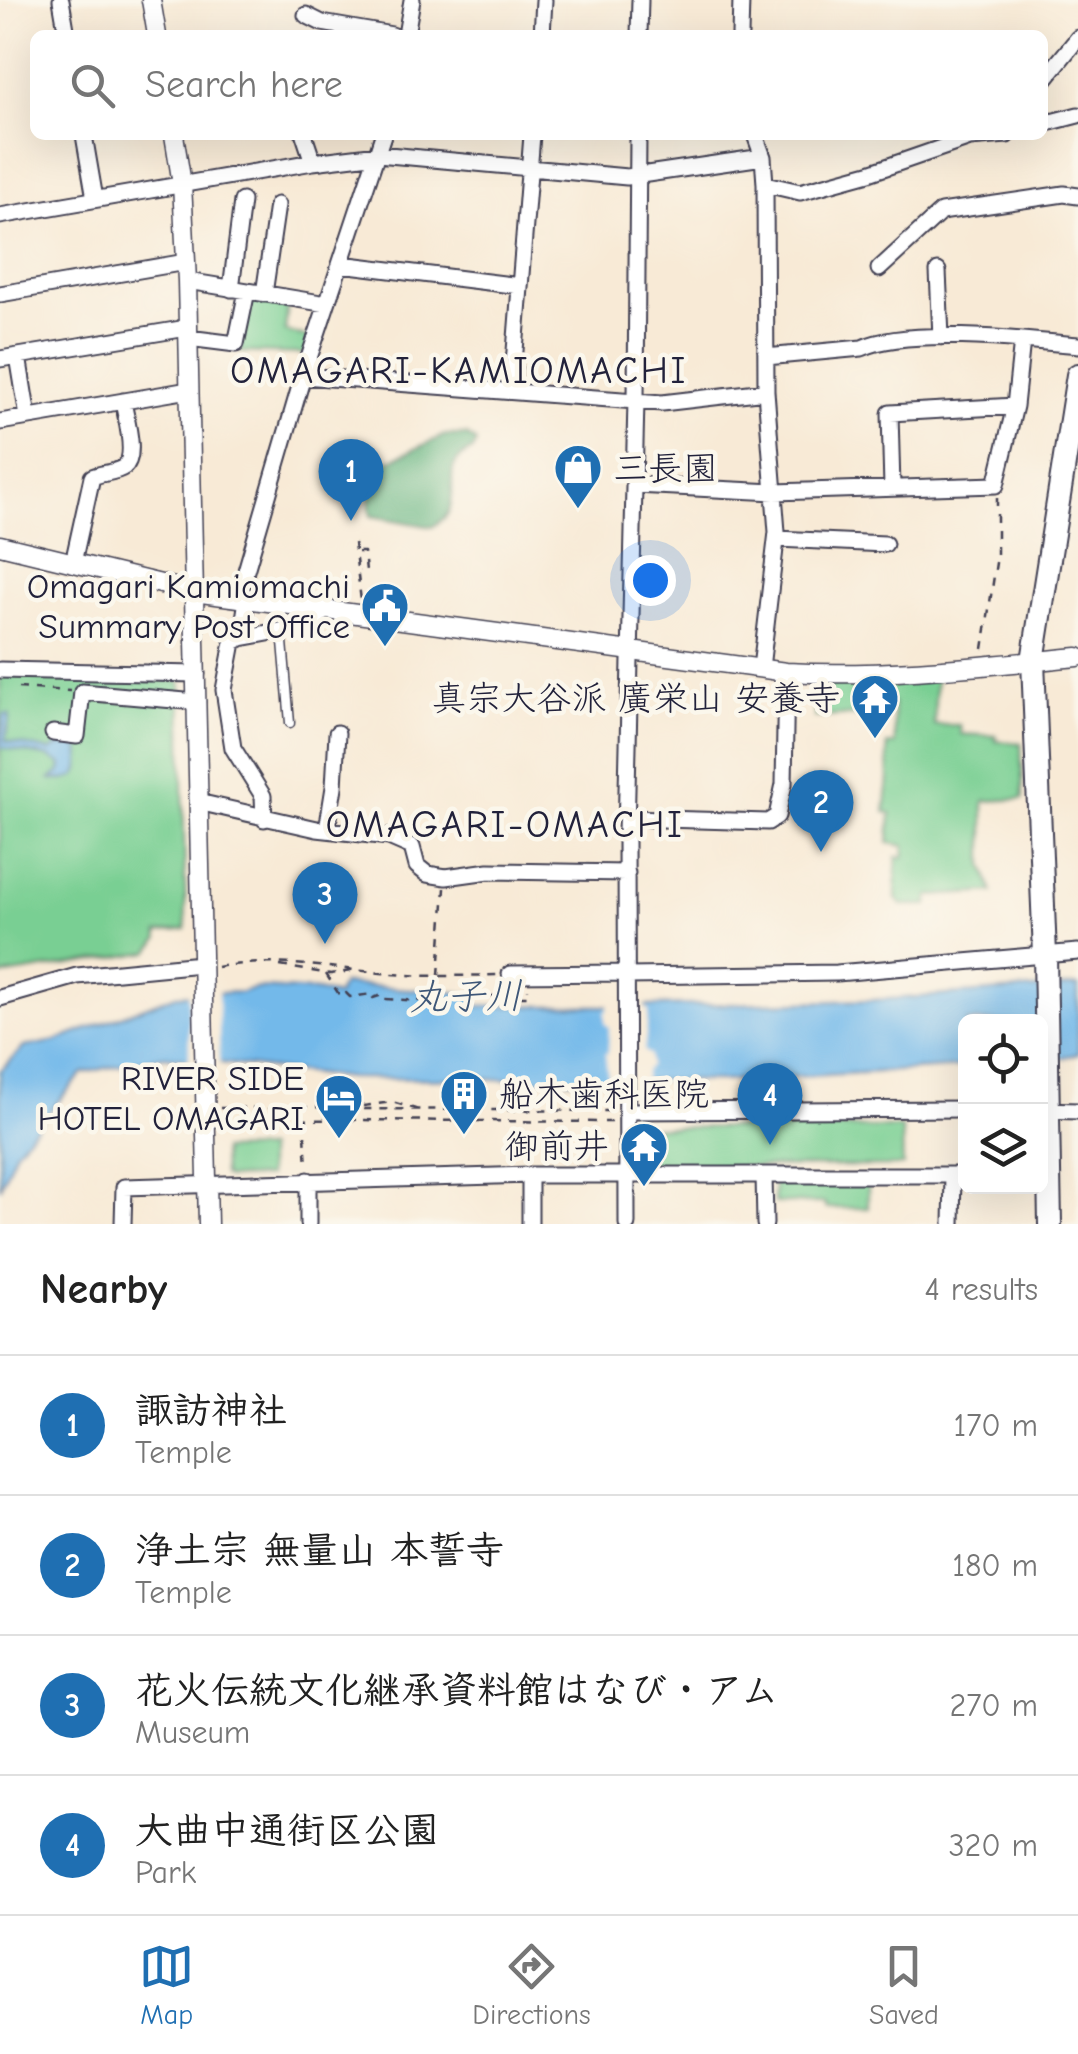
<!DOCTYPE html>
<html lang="en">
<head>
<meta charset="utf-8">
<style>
  body { margin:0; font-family:"Comic Neue","Klee One",sans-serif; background:#f6f6f6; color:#222 }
  .controls { position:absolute; right:30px; bottom:30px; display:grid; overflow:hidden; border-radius:15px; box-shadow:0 10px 40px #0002 }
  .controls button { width:90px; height:90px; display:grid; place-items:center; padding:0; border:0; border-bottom:2px solid #e0e0e0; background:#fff; color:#222; font:50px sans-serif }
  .you { position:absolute; left:650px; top:580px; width:35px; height:35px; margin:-25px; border:8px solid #fff; border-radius:50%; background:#1a73e8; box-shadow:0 0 0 15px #1a73e833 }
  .badge { display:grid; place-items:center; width:65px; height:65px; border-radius:50%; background:#1f6fb2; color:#fff; font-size:32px; font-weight:700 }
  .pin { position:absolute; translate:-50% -82px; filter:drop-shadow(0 2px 5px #0008) }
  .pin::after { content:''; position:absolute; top:52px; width:35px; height:30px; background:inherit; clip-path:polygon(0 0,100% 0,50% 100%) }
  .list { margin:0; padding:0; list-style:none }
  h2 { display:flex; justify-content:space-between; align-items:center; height:130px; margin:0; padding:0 40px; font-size:42px }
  h2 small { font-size:32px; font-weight:400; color:#767676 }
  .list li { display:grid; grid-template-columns:65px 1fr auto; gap:30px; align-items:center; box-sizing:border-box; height:140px; padding:0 40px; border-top:2px solid #e0e0e0 }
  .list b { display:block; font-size:38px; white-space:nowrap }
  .list p { margin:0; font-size:32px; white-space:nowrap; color:#767676 }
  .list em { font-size:32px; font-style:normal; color:#767676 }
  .icon { flex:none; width:55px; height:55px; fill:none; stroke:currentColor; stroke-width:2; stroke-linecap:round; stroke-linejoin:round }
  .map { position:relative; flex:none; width:1078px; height:1224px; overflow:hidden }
  .search { position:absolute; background:#fff; box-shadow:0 10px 40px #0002; left:30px; right:30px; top:30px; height:110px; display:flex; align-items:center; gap:25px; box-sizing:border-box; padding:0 35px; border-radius:15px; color:#767676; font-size:38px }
  .sheet { height:690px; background:#fff }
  nav { display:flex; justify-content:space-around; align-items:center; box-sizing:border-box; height:140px; border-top:2px solid #e0e0e0; background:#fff; font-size:28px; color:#767676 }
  nav a { display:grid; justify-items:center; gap:5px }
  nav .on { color:#1f6fb2 }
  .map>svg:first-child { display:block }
</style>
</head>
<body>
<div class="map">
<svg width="1078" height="1224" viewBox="0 0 1078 1224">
  <rect width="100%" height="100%" fill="#fbf7ec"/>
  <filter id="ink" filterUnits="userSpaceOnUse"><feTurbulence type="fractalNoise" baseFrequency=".01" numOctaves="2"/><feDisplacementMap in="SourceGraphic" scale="20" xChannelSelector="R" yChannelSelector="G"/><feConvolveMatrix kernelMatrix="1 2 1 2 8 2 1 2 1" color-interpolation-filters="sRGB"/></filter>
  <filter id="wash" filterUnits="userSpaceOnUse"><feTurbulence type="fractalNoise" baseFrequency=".0048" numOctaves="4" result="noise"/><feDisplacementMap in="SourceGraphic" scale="40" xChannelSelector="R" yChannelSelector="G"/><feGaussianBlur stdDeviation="2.25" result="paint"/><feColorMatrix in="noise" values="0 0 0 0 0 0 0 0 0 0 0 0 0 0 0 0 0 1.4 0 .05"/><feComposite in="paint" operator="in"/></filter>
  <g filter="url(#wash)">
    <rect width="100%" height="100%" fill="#f8ead6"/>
    <path fill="#79cf93" stroke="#4e7867" stroke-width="2.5" d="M250,297l38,7 -3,27 26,7 -5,16 -66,-2z
      M0,674l181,7 5,248 -28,4 1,6 -10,13 -149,24z
      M936,677l-2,48h26l1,9 35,2v5l25,2 2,56 -39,2v64l9,27 -64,4 -1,9h-26l-6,-6 1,-42h7l1,-11 -16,-3 2,-30 -6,-1 4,-34 -2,-33 8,-1 -2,-41 -34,2 1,10 -45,2 -1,-13h15v-19z
      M638,1127l264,1 1,38 -262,1z
      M267,1149v28l-40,1 -4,-3 -1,-25z
      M868,1180v28h-43v-5h-51v-22z"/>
    <path fill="#62b27d" stroke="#426a5c" stroke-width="2.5" d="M445,435h22l9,7 -3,8c-33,14 -15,35 -23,59 -3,9 -11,13 -18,18l-61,-11c-4,-18 -1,-33 4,-49z"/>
    <path fill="#73b9ea" stroke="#4a6e92" stroke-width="2.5" d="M4,714l6,1 -5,26 45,10 9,-6 20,1c3,27 1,37 -28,33l10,-8 1,-6 -13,-8 -49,-10z
      M342,984l130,10 2,12h184l216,-6 204,-14v68l-37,8 -1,-40h-74l-1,45 -244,14 -372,-3 -185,-22 -81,17 -67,77 -16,38v-117l24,-24 32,-6 120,-46 66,-3 17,-4 57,3 21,5z"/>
    <path fill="#f8ead6" d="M218,989l2,80 -31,-4 -1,-75z
      M608,1001h37v7l4,2 -5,41 6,4v10l-5,6v15h-36l-4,-32 3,-2 1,-25 -4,-3v-12l3,-2z"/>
  </g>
  <g filter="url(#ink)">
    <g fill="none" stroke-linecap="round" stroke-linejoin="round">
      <g stroke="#424052" stroke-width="11">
        <path id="service" d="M282,630l8,93"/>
      </g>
      <g stroke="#424052" stroke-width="19">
        <path id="minor" d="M61,0l6,35
          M306,15l16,8 70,12
          M406,35l6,-35
          M542,35l2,-35
          M639,35l1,-35
          M740,35l1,-35
          M1043,81l35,-43
          M1043,124l35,-9
          M84,135l11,64
          M304,135l9,27
          M755,135l8,22 2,27 1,207 11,141 -16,136
          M765,184l35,8 69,-19 101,-35 37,-3
          M0,216l313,-54 65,-8 249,23 136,-20
          M341,264l179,22
          M879,269l62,-57 123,-18 14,2
          M938,271l3,66
          M187,281l140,23
          M231,289l11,-88
          M0,294l186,-32
          M264,294l13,-89
          M188,338l48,6 11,-53
          M18,356l10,61
          M766,357l96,-9c44,-21 165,-8 216,-3
          M0,359l187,-31
          M303,376l359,27 104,-12
          M512,389l20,-254
          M0,422l189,-32
          M635,485l140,7 221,-7 19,-79 7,-66
          M892,488l-2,-75 125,-7
          M777,539l108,5
          M73,563l19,-86c8,-4 24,-4 32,-10 14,-11 1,-51 -1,-66
          M238,598l65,-222 80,-241
          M247,600l-6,38 70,-13 14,-15
          M241,638l-8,4 -9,48 9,58 30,48 1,23
          M0,670l197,4
          M53,733l24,3 5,-44 115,10
          M198,802l119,27 72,8 23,10 5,19 10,8 19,3 43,-6 138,2
          M627,818l141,4 9,-6 7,-32 2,-112
          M327,830l7,-43 3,-54
          M510,974l117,-1
          M627,976l210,-3 241,-21
          M0,998l77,-22 124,-12
          M1042,1110l36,1
          M627,1111l339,-2
          M308,1180v44
          M123,1224l1,-37 406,-12h234
          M530,1224v-49
          M627,1224l-1,-391 10,-433 2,-265
          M765,1224l-1,-49h202
          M952,1224l1,-49"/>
      </g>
      <g stroke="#424052" stroke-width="21">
        <path id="tertiary" d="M151,0l6,35
          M174,135l8,49 5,97 21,943
          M0,545l194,47 592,80c97,5 196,-6 292,-15"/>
      </g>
      <g stroke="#424052" stroke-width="26">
        <path id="primary" d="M1050,1224l-5,-269 -12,-294 45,-286"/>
      </g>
      <path stroke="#424052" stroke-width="2.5" stroke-dasharray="8 8" stroke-linecap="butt" d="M354,543l7,58
        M358,552h6l2,19h-7
        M983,649l14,-93v-58
        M18,688l52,3
        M280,966l51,8 20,-3
        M217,967c55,-9 110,0 164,6 39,4 78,3 117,2
        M326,974l14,22 6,-3 4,4 22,-3 1,4 9,-3 2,4 44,2 1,-3 21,3 5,-3 1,3 9,-2 2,4 8,-7h53v-7
        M439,975l6,-87
        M363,1106l29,-4 27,8
        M220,1108l140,-1 3,2 252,2
        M220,1119l392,3
        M304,1119l3,47"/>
      <use href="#service" stroke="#fff" stroke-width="8"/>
      <use href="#minor" stroke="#fff" stroke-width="15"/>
      <use href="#tertiary" stroke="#fff" stroke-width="18"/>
      <use href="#primary" stroke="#fff" stroke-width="22"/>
    </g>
  </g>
  <defs>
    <g id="shop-pin" transform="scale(2.5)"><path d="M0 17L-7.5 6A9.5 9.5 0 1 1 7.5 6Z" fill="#1f6fb2" stroke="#fbf7ec"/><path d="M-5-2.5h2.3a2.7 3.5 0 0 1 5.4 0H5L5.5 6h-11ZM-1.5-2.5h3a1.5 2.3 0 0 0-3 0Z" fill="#fff"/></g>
    <g id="civic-pin" transform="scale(2.5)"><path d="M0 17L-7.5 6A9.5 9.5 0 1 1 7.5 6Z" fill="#1f6fb2" stroke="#fbf7ec"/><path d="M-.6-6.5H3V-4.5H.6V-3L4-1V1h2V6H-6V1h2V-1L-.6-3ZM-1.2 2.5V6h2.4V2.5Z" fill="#fff"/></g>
    <g id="temple-pin" transform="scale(2.5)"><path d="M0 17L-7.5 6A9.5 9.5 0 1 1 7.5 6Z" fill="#1f6fb2" stroke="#fbf7ec"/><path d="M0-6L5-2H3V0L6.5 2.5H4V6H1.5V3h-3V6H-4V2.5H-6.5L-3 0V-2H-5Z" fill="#fff"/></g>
    <g id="building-pin" transform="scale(2.5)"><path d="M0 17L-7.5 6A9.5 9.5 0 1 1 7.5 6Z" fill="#1f6fb2" stroke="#fbf7ec"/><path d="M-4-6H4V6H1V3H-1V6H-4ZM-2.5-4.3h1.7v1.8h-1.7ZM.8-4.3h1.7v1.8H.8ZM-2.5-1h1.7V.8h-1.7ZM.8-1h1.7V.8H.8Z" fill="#fff"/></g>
    <g id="hotel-pin" transform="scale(2.5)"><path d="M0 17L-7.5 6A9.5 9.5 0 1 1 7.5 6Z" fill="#1f6fb2" stroke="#fbf7ec"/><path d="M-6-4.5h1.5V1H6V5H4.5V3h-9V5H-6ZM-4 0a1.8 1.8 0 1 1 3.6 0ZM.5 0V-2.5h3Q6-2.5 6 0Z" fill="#fff"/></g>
  </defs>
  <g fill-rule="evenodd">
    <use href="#shop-pin" x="578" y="468"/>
    <use href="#civic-pin" x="385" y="606"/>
    <use href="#temple-pin" x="875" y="698"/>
    <use href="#building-pin" x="464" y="1094"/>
    <use href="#hotel-pin" x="339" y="1098"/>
    <use href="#temple-pin" x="644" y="1146"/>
  </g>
  <g text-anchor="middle" stroke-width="9" stroke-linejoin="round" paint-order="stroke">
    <g font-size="35" fill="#22223b" stroke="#fbf7ec" text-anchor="end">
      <text x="613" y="480" text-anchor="start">三長園</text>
      <text x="350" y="598">Omagari Kamiomachi<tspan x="350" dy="40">Summary Post Office</tspan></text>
      <text x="840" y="710">真宗大谷派 廣栄山 安養寺</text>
      <text x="304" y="1090">RIVER SIDE<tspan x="304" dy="40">HOTEL OMAGARI</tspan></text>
      <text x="499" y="1106" text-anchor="start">船木歯科医院</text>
      <text x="609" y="1158">御前井</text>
    </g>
    <g font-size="38" letter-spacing="2.5" fill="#22223b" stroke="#fbf7ec">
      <text x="459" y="383">OMAGARI-KAMIOMACHI</text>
      <text x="505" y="837">OMAGARI-OMACHI</text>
    </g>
    <g font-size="38" font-style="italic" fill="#3e5778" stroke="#fbf7ec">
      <text transform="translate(466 996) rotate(-1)" y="13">丸子川</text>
    </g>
  </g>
</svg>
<div class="controls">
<button><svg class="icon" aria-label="locate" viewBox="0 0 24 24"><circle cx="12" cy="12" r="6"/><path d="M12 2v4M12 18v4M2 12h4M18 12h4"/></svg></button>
<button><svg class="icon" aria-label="layers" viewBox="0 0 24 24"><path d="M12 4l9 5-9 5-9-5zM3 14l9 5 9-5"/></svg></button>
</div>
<div class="you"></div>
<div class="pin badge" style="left:351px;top:521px">1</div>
<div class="pin badge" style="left:821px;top:852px">2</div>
<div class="pin badge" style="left:325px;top:944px">3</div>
<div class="pin badge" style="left:770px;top:1145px">4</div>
<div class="search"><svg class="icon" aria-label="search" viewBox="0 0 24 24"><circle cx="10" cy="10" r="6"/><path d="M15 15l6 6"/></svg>Search here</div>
</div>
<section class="sheet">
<h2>Nearby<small>4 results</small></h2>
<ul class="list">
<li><span class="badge">1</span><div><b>諏訪神社</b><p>Temple</p></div><em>170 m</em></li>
<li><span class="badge">2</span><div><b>浄土宗 無量山 本誓寺</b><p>Temple</p></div><em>180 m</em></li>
<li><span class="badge">3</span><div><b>花火伝統文化継承資料館はなび・アム</b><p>Museum</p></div><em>270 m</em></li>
<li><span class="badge">4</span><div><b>大曲中通街区公園</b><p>Park</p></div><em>320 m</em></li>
</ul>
</section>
<nav>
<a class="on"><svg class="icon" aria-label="map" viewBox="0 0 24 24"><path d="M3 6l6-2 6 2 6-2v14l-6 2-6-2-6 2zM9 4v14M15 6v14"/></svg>Map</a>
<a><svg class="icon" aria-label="directions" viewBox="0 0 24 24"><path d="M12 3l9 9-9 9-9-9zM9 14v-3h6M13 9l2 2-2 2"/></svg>Directions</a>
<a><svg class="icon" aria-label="saved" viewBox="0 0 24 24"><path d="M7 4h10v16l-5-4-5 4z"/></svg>Saved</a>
</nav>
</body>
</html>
